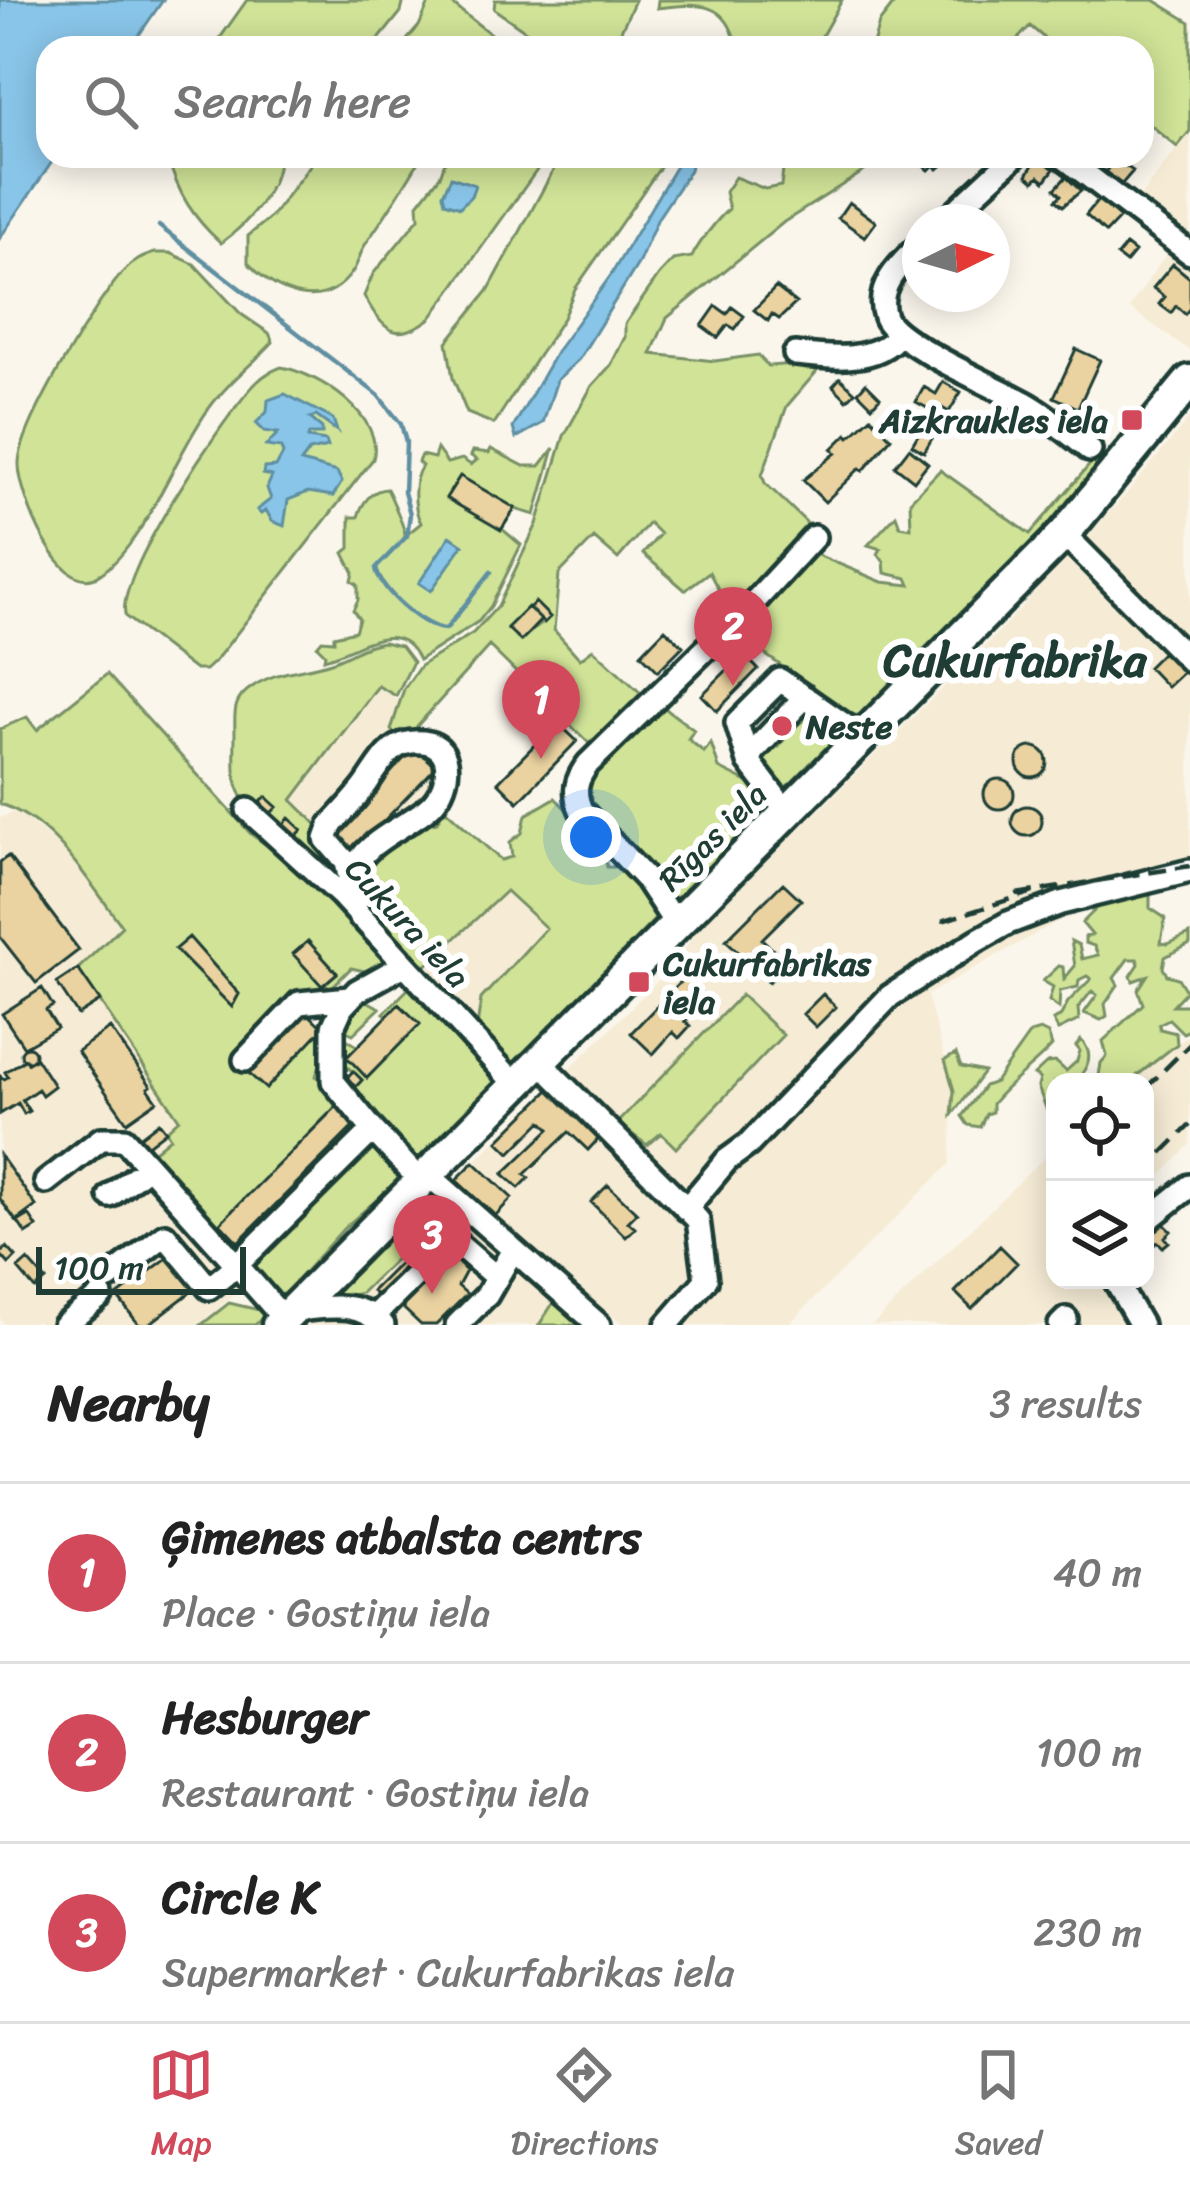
<!DOCTYPE html>
<html lang="en">
<head>
<meta charset="utf-8">
<style>
  body { margin:0; font-family:Sriracha,sans-serif; background:#f2f2f2; color:#222 }
  .controls { position:absolute; right:36px; bottom:36px; display:grid; overflow:hidden; border-radius:24px; box-shadow:0 6px 30px #0003 }
  .controls button { width:108px; height:108px; display:grid; place-items:center; padding:0; border:0; border-bottom:3px solid #e0e0e0; background:#fff; color:#222; font:60px sans-serif }
  .compass { position:absolute; left:902px; top:204px; width:108px; height:108px; border-radius:50%; background:#fff; box-shadow:0 6px 30px #0003; rotate:85deg }
  .scale { position:absolute; left:36px; bottom:30px; width:210px; box-sizing:border-box; padding-left:12px; border:6px solid #1f3d34; border-top:0; font-size:33px; line-height:42px; white-space:nowrap; color:#1f3d34; -webkit-text-stroke:9px #fff; paint-order:stroke }
  .you { position:absolute; left:591px; top:837px; width:42px; height:42px; margin:-30px; border:9px solid #fff; border-radius:50%; background:#1a73e8; box-shadow:0 0 0 18px #1a73e833 }
  .badge { display:grid; place-items:center; width:78px; height:78px; border-radius:50%; background:#d1495b; color:#fff; font-size:39px; font-weight:700 }
  .pin { position:absolute; translate:-50% -99px; filter:drop-shadow(0 3px 6px #0008) }
  .pin::after { content:''; position:absolute; top:63px; width:42px; height:36px; background:inherit; clip-path:polygon(0 0,100% 0,50% 100%) }
  .list { margin:0; padding:0; list-style:none }
  h2 { display:flex; justify-content:space-between; align-items:center; height:156px; margin:0; padding:0 48px; font-size:51px }
  h2 small { font-size:39px; font-weight:400; color:#767676 }
  .list li { display:grid; grid-template-columns:78px 1fr auto; gap:36px; align-items:center; box-sizing:border-box; height:180px; padding:0 48px; border-top:3px solid #e0e0e0 }
  .list b { display:block; font-size:45px; white-space:nowrap }
  .list p { margin:0; font-size:39px; white-space:nowrap; color:#767676 }
  .list em { font-size:39px; font-style:normal; color:#767676 }
  .icon { flex:none; width:66px; height:66px; fill:none; stroke:currentColor; stroke-width:2; stroke-linecap:round; stroke-linejoin:round }
  .map { position:relative; flex:none; width:1190px; height:1325px; overflow:hidden }
  .search { position:absolute; background:#fff; box-shadow:0 6px 30px #0003; left:36px; right:36px; top:36px; height:132px; display:flex; align-items:center; gap:30px; box-sizing:border-box; padding:0 42px; border-radius:36px; color:#767676; font-size:45px }
  .sheet { height:696px; background:#fff }
  nav { display:flex; justify-content:space-around; align-items:center; box-sizing:border-box; height:168px; border-top:3px solid #e0e0e0; background:#fff; font-size:33px; color:#767676 }
  nav a { display:grid; justify-items:center; gap:6px }
  nav .on { color:#d1495b }
  .map>svg:first-child { display:block }
</style>
</head>
<body>
<div class="map">
<svg width="1190" height="1325" viewBox="0 0 1190 1325">
  <rect width="100%" height="100%" fill="#fbf6ec"/>
  <filter id="ink" filterUnits="userSpaceOnUse"><feTurbulence type="fractalNoise" baseFrequency=".00833" numOctaves="2"/><feDisplacementMap in="SourceGraphic" scale="24" xChannelSelector="R" yChannelSelector="G"/><feConvolveMatrix kernelMatrix="1 2 1 2 8 2 1 2 1" color-interpolation-filters="sRGB"/></filter>
  <g filter="url(#ink)">
    <path fill="#f6ecd6" fill-rule="evenodd" d="M1190,131v220l-61,-43 52,-76 -43,-33z
      M1190,417v460l-119,37 -144,81 27,96 -4,73 -162,161h-163l-35,-25 -12,-16 -40,41h-231l303,-296 70,-71 13,-24 297,-293 136,-147zM741,995l42,40 -108,112 -14,-14 -14,12 -19,-13 -11,-9z
      M379,685l43,36 -4,10 19,6 8,72 -8,13 -17,3 -58,40 -71,-65z
      M17,810l46,39 60,78 -23,74 80,119 -10,18v33l-22,17 92,103 -42,34h-159l-3,-4 -4,4h-27l-5,-6v-501z
      M506,891l41,37 -66,71 -4,28 -53,-56z
      M1190,1034v110l-45,49v-111h-16z
      M1055,1147v133h50l24,45h-257z"/>
    <path fill="#d0e397" stroke="#789066" stroke-width="3" fill-rule="evenodd" d="M247,0h157l-3,12 -29,36h-159z
      M447,0l50,39 1,9h-98l19,-22 10,-23z
      M495,0h140l-22,48h-63l-56,-39z
      M658,0h184l-27,48h-78c-9,-48 -39,-45 -80,-40z
      M897,0h257l36,22v109l-13,16 -35,-29v-70h-86l-26,-22 -21,22h-137l7,-25z
      M167,156h113c-5,36 -30,66 -59,87 -29,-26 -43,-50 -54,-87z
      M317,156h105c-18,31 -37,60 -57,89 -5,8 -7,19 -12,26 -29,43 -76,23 -105,-8v-27l24,-20z
      M447,156h100l-116,162c-36,26 -47,13 -67,-22l9,-22 46,-56 -1,-14 22,-28z
      M561,156h107l-93,133 -12,29 -69,106 -27,-11 -14,-35 -6,-36 41,-51z
      M795,156h93l-104,66 -117,96 -16,36 64,7 43,-6 10,11 57,-4 -38,44 -25,69 3,8 41,39 3,14 -6,9 -50,54 -55,48 -3,-1 35,-35 -21,-39 -24,18 -42,-36 17,-20 -11,-11 -31,36 -24,-21 -35,36 -5,56 26,29 13,-10 51,47 -50,52 -105,-102 -72,80 1,5c44,14 41,41 27,78l56,51 11,-3 -2,-15 12,-9 4,-18 29,-17 55,55 -5,4 2,10h9l1,-6 18,17 22,39 -143,147 -7,-2 -30,-35 4,-28 65,-71 -40,-37 -87,81c-23,-21 -67,-57 -64,-92 2,-13 14,-22 23,-30 16,-15 38,-25 59,-28 10,-16 16,-47 11,-66l-21,-16 -26,1 -10,-11 13,-41 16,-23 53,-33 25,-27 39,-82 27,-88 28,-50 19,-21 14,-28v-13l34,-49 14,-15 19,-3c5,-12 27,-40 37,-48l-4,-17 10,-15 30,12 16,-3 2,-16zM535,603l14,14 -29,24 -12,-13z
      M155,253h15l24,11 47,50 28,19 4,9c-20,22 -45,40 -63,65 -35,46 -64,137 -111,168 -39,25 -81,-83 -80,-112 1,-37 78,-163 105,-192 10,-10 18,-14 31,-18z
      M281,367c37,6 104,49 92,92l-157,201 -11,10h-10l-69,-53c-16,-33 102,-207 131,-235 8,-8 15,-11 24,-15z
      M554,448l-19,67 -20,-6 -13,20 19,16 -30,61 -12,15 -60,39c-21,-46 -64,-8 -95,-1l1,-5 -8,-8 5,-6 12,1v-5l21,-5 4,-12 -6,-9 5,-10v-15l-6,-4 2,-8 -10,-20 6,-5v-31h8c3,-12 13,-28 29,-28 4,7 19,42 18,47l16,-13c-8,-15 -9,-43 1,-57l-4,-4 3,-7 13,3 3,-9 10,14 15,-4 9,6 6,-5 -6,-4 2,-5 16,2 2,-4 33,17h16z
      M1092,462l6,5 -61,71 -177,177h-10l-16,-12 -3,3 -41,-36 -8,4 -2,-9 -41,-29 -57,51 126,-136 74,31 28,3 -3,-7 -22,-5 -1,-11 -6,-8 3,-5 -13,-4 28,-30 4,11 11,2 -1,-27 30,-31 90,64z
      M383,642l18,4 12,16 -17,34 -18,-10 -86,114c23,22 50,47 48,81l-41,-39 -3,-6 5,-6 -24,1c-44,-38 -43,-39 -42,-95 0,-22 -4,-35 17,-49 25,-17 52,-16 79,-25 18,-6 33,-18 52,-20z
      M107,674l144,160 14,10 15,1 104,111 -1,11 -10,6 -22,-5 -21,21 -33,3 1,7 -52,53 77,-24 1,25 -8,23 47,48 -8,13 -6,-6 9,-10 -19,-18 -118,120 17,18 11,-10 6,6 -12,11 -9,1 -68,-75 4,-4 -17,-18 17,-14 -4,-7 13,-12 -101,-150 44,-43c-33,-43 -67,-105 -122,-122v-75l27,-12 10,13zM189,938l50,56 -7,13 -56,-57zM308,941l29,32 -15,13 -28,-32z
      M662,706l32,24 -6,9 16,13 7,-9 8,25 32,16 19,18 -97,102 -86,-96 -1,-30z
      M808,717l24,8 3,15 -42,44 -12,3 -14,-14 -3,-13 12,-15 3,2 11,-17z
      M1160,886l-10,9v13l15,10 -4,25 7,1 22,-10v10l-25,13 -2,11 4,7 11,3 8,13 -13,14h17v25l-7,3 -14,-14 -10,5 1,5 16,4 1,11 -48,38h-31l3,-19 6,-7 -4,-15 40,-37 -5,-14 9,-14 -14,5 -2,-5 8,-12 -2,-5h-9l-14,19 4,7 -13,19 2,12 -6,4 -17,-7 13,-18 -5,-4 -14,17 1,12 -21,10 -5,-10 7,-3 8,-15 23,-23 -4,-3 -8,4 -1,7 -18,4 -1,17 -10,-7 4,-14 -10,-6 16,-15 4,1 1,12 11,-13 -4,-25 8,4 3,14 16,-4 -4,-9 -9,-3v-6l7,-2 -10,-12 18,-18z
      M409,988l92,90 -85,85 -66,-70 12,-13 -27,-24 7,-20 15,10 -10,11 21,20 51,-53 -20,-20 -11,12 -4,-3z
      M741,995l42,40 -107,113 -15,-15 -14,12 -30,-22z
      M365,1000l15,8 -27,26 -11,-5z
      M1040,1030l8,4 4,12c-19,21 -43,36 -60,58v8l-6,2 -6,13 -12,-2 -6,-9 22,-30 11,-4 35,-49z
      M1081,1040c14,14 7,27 -5,42l-7,-3 -14,3v28l-8,1 -9,-24 2,-8 -6,-4 13,-12 9,-1 10,9 11,-10 3,-10 -4,-5z
      M956,1054l5,13 23,5 -32,43 2,-24 -9,-31z
      M373,1143l30,34 -59,51 -64,71 -25,-33z
      M435,1195l29,24 -8,7 5,-7 -13,-10 -26,23 -14,-14z
      M405,1221l15,14 -59,58 -37,9z
      M557,1297l32,28h-50z
      M229,1303l39,9 -13,13h-54z"/>
    <path fill="#89c5e9" stroke="#5f8fa1" stroke-width="3" d="M0,0h163l-33,48h-82v108h8l-56,82z
      M682,156h11l-3,14 -32,48 -19,44 -60,97 -22,21 -14,43 -27,15 -3,-10 45,-79 53,-74z
      M451,177l24,8 -4,11 -11,11 -15,-5 -2,-8z
      M285,394l48,25 4,12 -21,-15 -6,2 12,10v6h-13l-1,4 18,3 2,6 -19,4 -8,11 36,10 5,10 -9,14 -25,-4 -20,8 -4,26 -12,-5 -6,-11 -5,4 -4,-4 14,-11 -4,-11 5,-12 -9,-2 1,-6 12,-1 7,-13 -2,-6 -15,-2 12,-13 -14,-2 -8,-8 11,-11 1,-12z
      M450,536l13,9 -32,46 -12,-8z"/>
    <g fill="none" stroke-linecap="round" stroke-linejoin="round">
      <path stroke="#5f8fa1" stroke-width="4.5" d="M159,226l219,169 23,29 5,18 -2,50 6,22 -3,22 -31,32c3,21 49,62 70,61l45,-57"/>
    </g>
    <path fill="#ebd3a1" stroke="#1f3d34" stroke-width="3" d="M918,156h23l5,6 -8,7 -4,-4 -5,5 -13,-11z
      M1038,156l16,13 -9,12 -6,-5 -5,5 -7,-6z
      M1118,156l12,7 -3,4 6,4 -12,14 -16,-13z
      M1066,177l15,14 -18,15 -7,-6 5,-5 -6,-6z
      M1099,199l21,19 -14,15 -20,-18z
      M849,202l27,20 -11,15 -27,-19z
      M1126,245l9,7 -9,11 -9,-7z
      M1173,264l17,14v30l-5,6 -9,-8 -5,7 -12,-9 6,-7 -12,-9z
      M776,287l20,16 -17,16 -7,-5 -4,7 -14,-11z
      M716,306l11,8 5,-7 12,9 -9,13 -7,-4 -10,13 -16,-12z
      M1076,349l24,11 -22,48 -24,-11z
      M840,378l15,14 -8,8 -14,-14z
      M943,382l18,10 -12,20 -14,-8 -4,6 -15,-8 8,-15 12,7z
      M866,383l14,14 -8,9 -14,-14z
      M871,417l20,21 -28,33 -3,-3 -35,34 -22,-22 33,-27 -4,-4 15,-15 3,3z
      M922,428l12,7 -10,17 -12,-7z
      M909,448l19,15 -14,18 -19,-15z
      M460,476l55,32 -14,22 -55,-32z
      M535,602l15,15 -6,6 -15,-15z
      M528,607l13,13 -20,21 -14,-13z
      M665,629l18,17 -25,25 -17,-17z
      M1163,652l20,20 -16,15 -19,-20z
      M743,654l15,15 -41,42 -15,-16z
      M557,722l20,19 -59,61 -20,-20z
      M1017 762a15 15 0 1 1 30 0a15 15 0 1 1-30 0Z
      M415,747l21,20 -86,89 -21,-19z
      M984 794a15 15 0 1 1 30 0a15 15 0 1 1-30 0Z
      M266,797l11,10 -9,9 -11,-10z
      M1012 821a15 15 0 1 1 30 0a15 15 0 1 1-30 0Z
      M289,818l13,12 -13,13 -12,-12z
      M8,856l71,94 -43,33 -36,-46v-75z
      M783,883l18,17 -39,39 26,25 -19,18 -43,-42z
      M189,937l50,57 -7,13 -57,-58z
      M308,941l29,32 -15,13 -29,-32z
      M78,969l22,32 -22,14 -21,-32z
      M685,977l23,22 -23,23 5,4 -11,12 -6,-6 -20,22 -22,-21z
      M42,988l11,18 -7,4 11,18 -33,19 -22,-33z
      M823,994l13,13 -20,20 -13,-13z
      M399,1004l21,20 -53,54 -20,-21z
      M302,1008l21,20 -57,61 -21,-19z
      M110,1028l41,58 -3,2 9,13 -30,21 -50,-71z
      M21 1054a7 7 0 1 1 14 0a7 7 0 1 1-14 0Z
      M36,1058l18,28 -12,9 -4,-6 -16,11 7,11 -5,3 -6,-11 -18,11v-38l4,3 4,-2 -3,-5 21,-13 2,4z
      M353,1071l9,9 -12,13 -10,-8z
      M556,1088l46,47 -14,15 -19,-18 -44,42 4,4 -10,10 -16,-14 47,-45 -8,-8 -32,32 -12,-12 52,-52z
      M340,1103l18,19 -120,120 -18,-19z
      M159,1122l7,9 -22,17 -7,-9z
      M0,1155l36,51 -20,15 -16,-22z
      M474,1162l38,36 -17,18 -39,-36z
      M608,1185l29,28 -9,9 7,6 -9,9 -35,-35z
      M29,1215l8,12 -11,7 -8,-12z
      M1161,1221l10,10 -6,6 4,5 -6,5 -5,-5 -7,5 -6,-12z
      M1000,1246l17,17 -45,46 -17,-17z
      M7,1247l9,10 -7,7 -9,-10z
      M410,1253l12,13 -3,17 3,3 -9,8 -10,-9 -19,18 -12,-12z
      M448,1253l18,18 -8,15 9,8 -31,31h-15l-17,-16 1,-5 38,-40 -4,-3z
      M171,1255l25,33 -48,37h-9l-22,-29z
      M28,1260l18,20 -11,9 -17,-20z"/>
    <g fill="none" stroke-linecap="round" stroke-linejoin="round">
      <g stroke="#1f3d34" stroke-width="30">
        <path id="minor" d="M1062,156l128,97
          M944,222l71,-66
          M920,245c-19,18 -46,42 -35,72 10,27 115,71 144,88 22,13 41,29 61,45
          M795,354c34,4 81,10 104,-20
          M1064,534l126,127
          M749,762l5,-11 51,-54
          M248,810l93,85 175,190
          M787,812l-38,-50 -12,-39 43,-43 82,57
          M350,882l-4,-20 -20,-23 5,-14c10,-11 21,-22 31,-35 18,-22 26,-52 61,-48 36,4 25,49 6,65 -25,22 -63,32 -77,66 -6,16 1,30 8,44
          M675,923l-29,-44 -65,-69c-8,-18 -5,-31 7,-46l169,-165 57,-62
          M245,1060l54,-57 50,-5
          M539,1061l159,159 8,60 -39,45
          M373,1130l-40,-49v-54l9,-20 15,-16 47,-26
          M46,1182l55,-43h23l113,126 -28,23 -44,-53 -56,43
          M110,1196l38,-29
          M686,1209l41,-49 22,-16 141,-148 88,-56 30,-17 53,-20 129,-32
          M1145,1222l45,-36
          M1115,1280l26,45
          M293,1310c34,-2 63,-11 90,15
          M374,1316l78,-77 45,39
          M284,1319l-47,-54 136,-135 38,41 28,13 160,141
          M64,1325l37,-29
          M457,1325l30,-30 26,-45
          M1060,1325l6,-6"/>
      </g>
      <g stroke="#1f3d34" stroke-width="39">
        <path id="highway" d="M278,1325l786,-791 126,-153"/>
      </g>
      <use href="#minor" stroke="#fff" stroke-width="21"/>
      <use href="#highway" stroke="#fff" stroke-width="30"/>
      <path stroke="#1f3d34" stroke-width="4.5" stroke-dasharray="18 9" stroke-linecap="butt" d="M1016,894l174,-28
        M942,921l91,-29
        M1145,1089l45,-45
        M1162,1153l28,-28"/>
    </g>
  </g>
  <g fill="#d1495b" stroke="#fff" stroke-width="4.5">
    <rect x="1120" y="408" width="24" height="24" rx="6"/>
    <circle cx="782" cy="726" r="12"/>
    <rect x="627" y="970" width="24" height="24" rx="6"/>
  </g>
  <g text-anchor="middle" stroke-width="12" stroke-linejoin="round" paint-order="stroke">
    <g font-size="33" font-weight="bold" fill="#1f3d34" stroke="#fff" text-anchor="start">
      <text x="1108" y="432" text-anchor="end">Aizkraukles iela</text>
      <text x="806" y="738">Neste</text>
      <text x="663" y="975">Cukurfabrikas<tspan x="663" dy="38">iela</tspan></text>
    </g>
    <g font-size="33" fill="#1f3d34" stroke="#fff">
      <text transform="translate(712 836) rotate(-45)" y="12">Rīgas iela</text>
      <text transform="translate(408 922) rotate(47)" y="12">Cukura iela</text>
    </g>
    <g font-size="45" font-weight="bold" fill="#1f3d34" stroke="#fff">
      <text x="1015" y="676">Cukurfabrika</text>
    </g>
  </g>
</svg>
<div class="controls">
<button><svg class="icon" aria-label="locate" viewBox="0 0 24 24"><circle cx="12" cy="12" r="6"/><path d="M12 2v4M12 18v4M2 12h4M18 12h4"/></svg></button>
<button><svg class="icon" aria-label="layers" viewBox="0 0 24 24"><path d="M12 4l9 5-9 5-9-5zM3 14l9 5 9-5"/></svg></button>
</div>
<svg class="compass" viewBox="-18 -18 36 36"><path d="M0-13l5 13h-10z" fill="#e53935"/><path d="M0 13l5-13h-10z" fill="#767676"/></svg>
<div class="scale">100 m</div>
<div class="you"></div>
<div class="pin badge" style="left:541px;top:759px">1</div>
<div class="pin badge" style="left:733px;top:686px">2</div>
<div class="pin badge" style="left:432px;top:1294px">3</div>
<div class="search"><svg class="icon" aria-label="search" viewBox="0 0 24 24"><circle cx="10" cy="10" r="6"/><path d="M15 15l6 6"/></svg>Search here</div>
</div>
<section class="sheet">
<h2>Nearby<small>3 results</small></h2>
<ul class="list">
<li><span class="badge">1</span><div><b>Ģimenes atbalsta centrs</b><p>Place · Gostiņu iela</p></div><em>40 m</em></li>
<li><span class="badge">2</span><div><b>Hesburger</b><p>Restaurant · Gostiņu iela</p></div><em>100 m</em></li>
<li><span class="badge">3</span><div><b>Circle K</b><p>Supermarket · Cukurfabrikas iela</p></div><em>230 m</em></li>
</ul>
</section>
<nav>
<a class="on"><svg class="icon" aria-label="map" viewBox="0 0 24 24"><path d="M3 6l6-2 6 2 6-2v14l-6 2-6-2-6 2zM9 4v14M15 6v14"/></svg>Map</a>
<a><svg class="icon" aria-label="directions" viewBox="0 0 24 24"><path d="M12 3l9 9-9 9-9-9zM9 14v-3h6M13 9l2 2-2 2"/></svg>Directions</a>
<a><svg class="icon" aria-label="saved" viewBox="0 0 24 24"><path d="M7 4h10v16l-5-4-5 4z"/></svg>Saved</a>
</nav>
</body>
</html>
